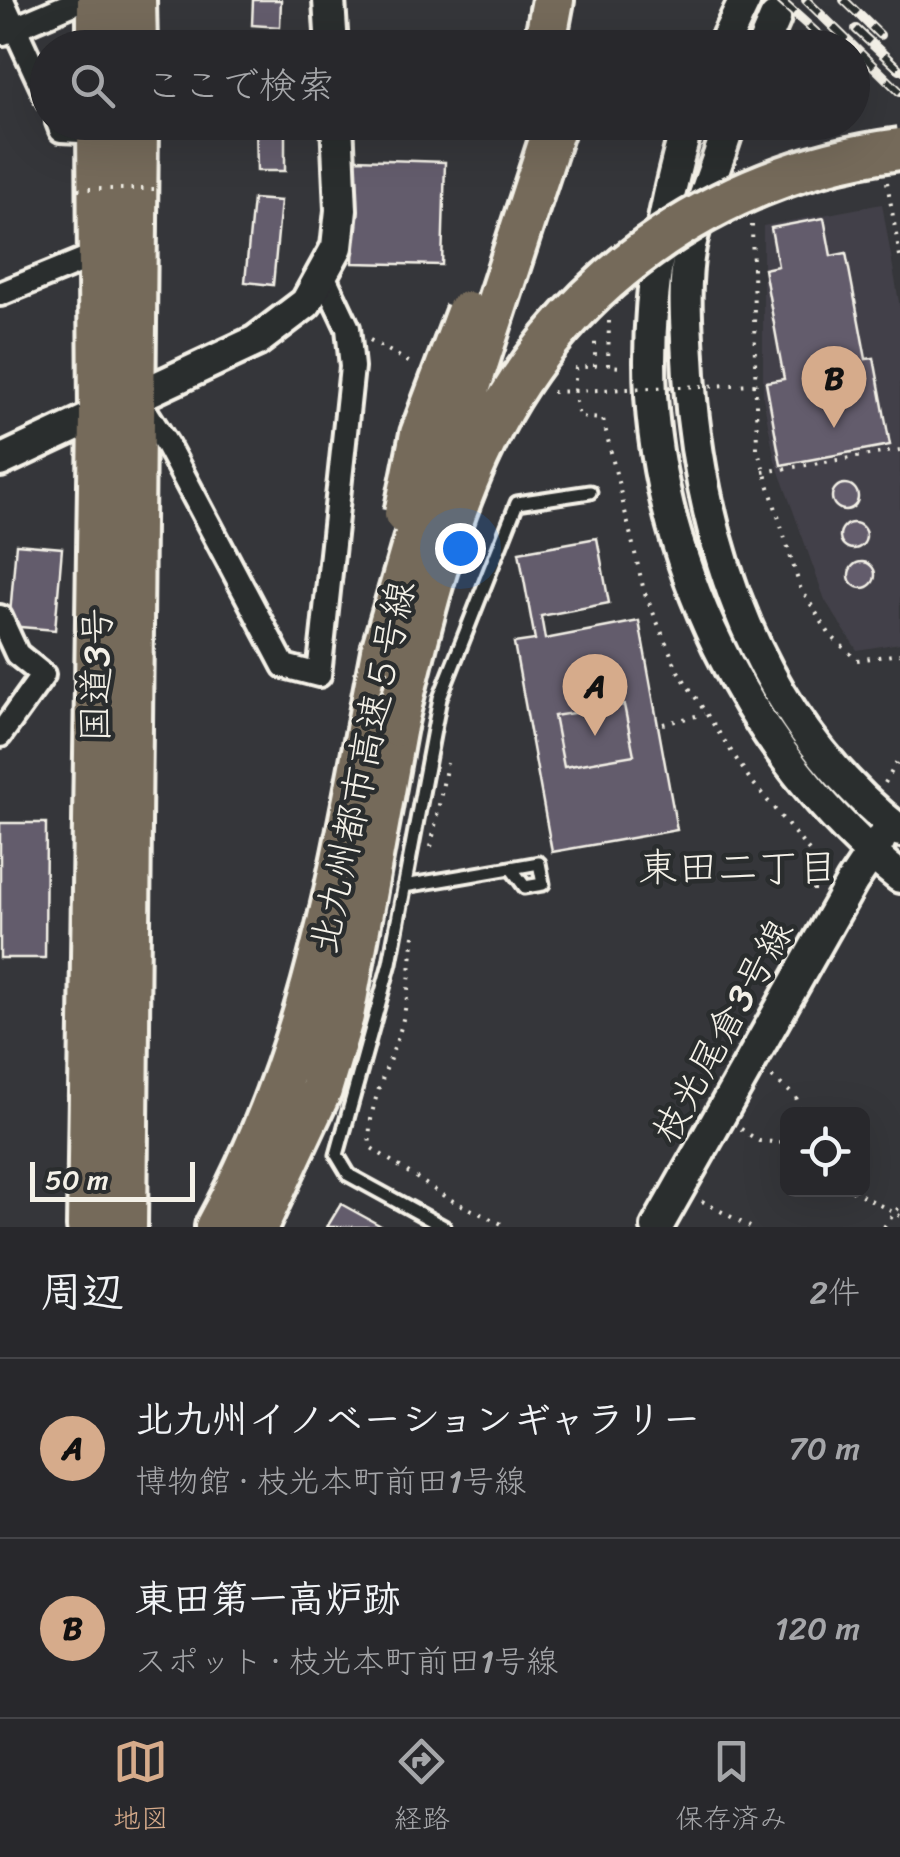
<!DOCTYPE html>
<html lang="ja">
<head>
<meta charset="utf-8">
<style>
  body { margin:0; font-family:Sriracha,"Klee One",sans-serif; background:#303034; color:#f1f3f6 }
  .controls { position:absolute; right:30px; bottom:30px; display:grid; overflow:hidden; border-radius:15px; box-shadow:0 10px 40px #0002 }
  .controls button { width:90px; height:90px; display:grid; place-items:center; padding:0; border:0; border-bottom:2px solid #444448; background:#28282c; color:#f1f3f6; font:50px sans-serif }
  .scale { position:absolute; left:30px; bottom:25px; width:165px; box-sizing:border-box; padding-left:10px; border:5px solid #f4f1e8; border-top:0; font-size:28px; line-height:35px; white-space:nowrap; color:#f4f1e8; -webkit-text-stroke:8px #2a2d2e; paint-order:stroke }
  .you { position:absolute; left:460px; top:548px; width:35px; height:35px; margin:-25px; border:8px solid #fff; border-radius:50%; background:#1a73e8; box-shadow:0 0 0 15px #1a73e833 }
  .badge { display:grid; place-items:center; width:65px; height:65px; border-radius:50%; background:#d6ab8b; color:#111; font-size:32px; font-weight:700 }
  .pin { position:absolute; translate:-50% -82px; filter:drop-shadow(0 2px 5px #0008) }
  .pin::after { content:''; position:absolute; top:52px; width:35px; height:30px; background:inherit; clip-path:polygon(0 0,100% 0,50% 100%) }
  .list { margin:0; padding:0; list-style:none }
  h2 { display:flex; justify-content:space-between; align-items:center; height:130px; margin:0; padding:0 40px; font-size:42px }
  h2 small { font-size:32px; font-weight:400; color:#a5a6a9 }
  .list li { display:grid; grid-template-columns:65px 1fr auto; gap:30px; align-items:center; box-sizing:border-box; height:180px; padding:0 40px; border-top:2px solid #444448 }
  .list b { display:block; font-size:38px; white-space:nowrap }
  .list p { margin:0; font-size:32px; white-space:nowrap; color:#a5a6a9 }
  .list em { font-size:32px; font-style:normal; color:#a5a6a9 }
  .icon { flex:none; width:55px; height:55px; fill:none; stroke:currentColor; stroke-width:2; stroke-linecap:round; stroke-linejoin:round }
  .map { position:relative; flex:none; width:900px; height:1227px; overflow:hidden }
  .search { position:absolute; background:#28282c; box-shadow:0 10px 40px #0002; left:30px; right:30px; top:30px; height:110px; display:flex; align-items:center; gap:25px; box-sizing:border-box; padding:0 35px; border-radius:55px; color:#a5a6a9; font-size:38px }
  .sheet { height:490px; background:#28282c }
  nav { display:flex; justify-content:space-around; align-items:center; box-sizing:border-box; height:140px; border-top:2px solid #444448; background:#28282c; font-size:28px; color:#a5a6a9 }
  nav a { display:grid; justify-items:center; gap:5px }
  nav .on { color:#d6ab8b }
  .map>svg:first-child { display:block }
</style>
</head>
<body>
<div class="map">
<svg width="900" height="1227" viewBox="0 0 900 1227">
  <rect width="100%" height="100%" fill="#35363a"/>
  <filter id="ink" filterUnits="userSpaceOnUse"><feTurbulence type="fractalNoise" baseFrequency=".01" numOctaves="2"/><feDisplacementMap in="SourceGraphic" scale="20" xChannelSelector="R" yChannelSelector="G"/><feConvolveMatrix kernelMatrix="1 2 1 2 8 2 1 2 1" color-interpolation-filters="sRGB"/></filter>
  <g filter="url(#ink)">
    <path fill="#434149" d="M882,204l18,104v335l-43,7 -32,-50 -50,-140 -12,-63v-171z"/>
    <path fill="#635c6c" stroke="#f4f1e8" stroke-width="2.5" d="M253,0h28l-1,27 -28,-2z
      M256,122h29v49h-28z
      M356,159l89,3 -3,103 -89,-2z
      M253,199l28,2 -8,84 -28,-3z
      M824,218l7,38 15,-3 20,106 8,-1 16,87 -109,20 -15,-83 18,-3 -20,-110 14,-3 -7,-38z
      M832 497a13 13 0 1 1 26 0a13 13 0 1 1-26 0Z
      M840 536a13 13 0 1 1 26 0a13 13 0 1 1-26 0Z
      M597,538l12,65 -68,13 4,23 94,-18 38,209 -125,22 -38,-209 21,-3 -16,-88z
      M16,544l46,4 -7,82 -46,-4z
      M849 575a13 13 0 1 1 26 0a13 13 0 1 1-26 0Z
      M624,705l10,50 -70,12 -10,-51z
      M0,823h46l-1,135h-45z
      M341,1204l42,23h-56z"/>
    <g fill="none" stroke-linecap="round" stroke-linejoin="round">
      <g stroke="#f4f1e8" stroke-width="19">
        <path id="lane" d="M404,886c45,-7 90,-15 135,-23l4,21 -18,3 -14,-19
          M444,1227l-95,-52 -12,-20 53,-192 50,-265 77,-195 73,-11"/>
      </g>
      <g stroke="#f4f1e8" stroke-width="30">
        <path id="street" d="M2,0l46,100
          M3,33l78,-33
          M58,122l3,8 37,2
          M0,294l98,-40
          M139,401l28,44 117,221 35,9 33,-308 -4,-39 -24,-51
          M0,617l17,37 26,21 -43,60"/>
      </g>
      <g stroke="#f4f1e8" stroke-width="38">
        <path id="secondary" d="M329,0l3,48
          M722,48l23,-48
          M762,48l13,-30
          M688,122c-23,78 -38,158 -38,239 0,193 99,396 250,516
          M730,122c-12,41 -31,83 -40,124 -8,41 -3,88 -1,129 12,172 71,346 211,456
          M0,461l256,-120 50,-38 31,-56 4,-37 -4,-88
          M657,1227l195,-345 28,-42"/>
      </g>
      <g stroke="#f4f1e8" stroke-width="48">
        <path id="highway" d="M98,0v48
          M135,0l1,48
          M544,48l9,-48
          M88,1227l12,-810 -2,-295
          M126,1227l11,-1105
          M216,1227c102,-186 126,-371 166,-576
          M257,1227l64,-137 22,-74 53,-290"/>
      </g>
      <path stroke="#f4f1e8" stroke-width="4" stroke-dasharray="2.5 8" stroke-linecap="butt" d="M887,182l13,75
        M752,225l5,223 43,139 30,48 27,25 43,-6
        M609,321l-1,45 15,1
        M370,340l44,25
        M574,391l2,-23 19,-2v-28
        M552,392l22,-1 5,26 24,2 41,172 34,80 71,107 65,79v38
        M763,472l137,-22
        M663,724l41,-10
        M885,783l15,-26
        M431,847l16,-84
        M414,935c-4,30 -5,63 -13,92 -11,39 -35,78 -31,120l77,51 61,29
        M772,1077l24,20 5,17
        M741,1129l18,12 29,2
        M852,1190l48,26
        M702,1201l48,26
        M884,1227l16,-21"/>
      <use href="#lane" stroke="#2a2d2e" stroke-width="11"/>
      <use href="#street" stroke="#2a2d2e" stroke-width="22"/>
      <use href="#secondary" stroke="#2a2d2e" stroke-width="30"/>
      <use href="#highway" stroke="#746a5a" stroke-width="40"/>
      <g stroke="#f4f1e8" stroke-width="10">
        <path id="rail" d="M780,0l53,48
          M806,0l94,92
          M844,0l36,35
          M856,29l44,41"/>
      </g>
      <use href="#rail" stroke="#2a2d2e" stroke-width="6" stroke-dasharray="19" stroke-linecap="butt"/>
      <g stroke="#f4f1e8" stroke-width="48" stroke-linecap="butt">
        <path id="highway-bridge" d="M452,442l104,-320
          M405,514l16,-80 46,-122
          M382,651l35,-120 53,-114
          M396,726c22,-92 43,-183 82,-269 77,-172 237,-284 422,-308"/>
      </g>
      <path stroke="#f4f1e8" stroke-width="4" stroke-dasharray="2.5 8" stroke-linecap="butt" d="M78,189h84
        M574,391l183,-7"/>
      <use href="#highway-bridge" stroke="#746a5a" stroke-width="40"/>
    </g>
  </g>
  <g text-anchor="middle" stroke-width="9" stroke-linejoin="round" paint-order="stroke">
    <g font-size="38" fill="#f4f1e8" stroke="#2a2d2e">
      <text transform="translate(96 675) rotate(-89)" y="13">国道3号</text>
      <text transform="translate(362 767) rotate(-78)" y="13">北九州都市高速５号線</text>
      <text transform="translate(722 1031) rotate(-61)" y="13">枝光尾倉3号線</text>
    </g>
    <g font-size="40" fill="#f4f1e8" stroke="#2a2d2e">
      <text x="738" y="881">東田二丁目</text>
    </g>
  </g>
</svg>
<div class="controls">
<button><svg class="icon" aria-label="locate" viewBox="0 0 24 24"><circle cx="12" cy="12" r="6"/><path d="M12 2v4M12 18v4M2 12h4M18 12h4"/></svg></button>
</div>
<div class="scale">50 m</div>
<div class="you"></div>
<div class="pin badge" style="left:595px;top:736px">A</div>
<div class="pin badge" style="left:834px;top:428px">B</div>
<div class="search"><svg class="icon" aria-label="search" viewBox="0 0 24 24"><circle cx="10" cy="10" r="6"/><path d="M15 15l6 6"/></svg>ここで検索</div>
</div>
<section class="sheet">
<h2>周辺<small>2件</small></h2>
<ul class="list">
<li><span class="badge">A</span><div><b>北九州イノベーションギャラリー</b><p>博物館 · 枝光本町前田1号線</p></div><em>70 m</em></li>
<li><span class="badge">B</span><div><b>東田第一高炉跡</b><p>スポット · 枝光本町前田1号線</p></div><em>120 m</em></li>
</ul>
</section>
<nav>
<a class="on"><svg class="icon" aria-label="map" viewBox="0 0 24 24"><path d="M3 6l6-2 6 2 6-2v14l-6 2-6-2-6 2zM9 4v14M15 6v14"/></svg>地図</a>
<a><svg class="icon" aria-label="directions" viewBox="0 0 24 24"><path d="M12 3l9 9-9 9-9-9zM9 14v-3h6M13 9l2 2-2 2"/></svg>経路</a>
<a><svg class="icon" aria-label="saved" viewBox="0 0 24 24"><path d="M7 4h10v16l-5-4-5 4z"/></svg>保存済み</a>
</nav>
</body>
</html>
